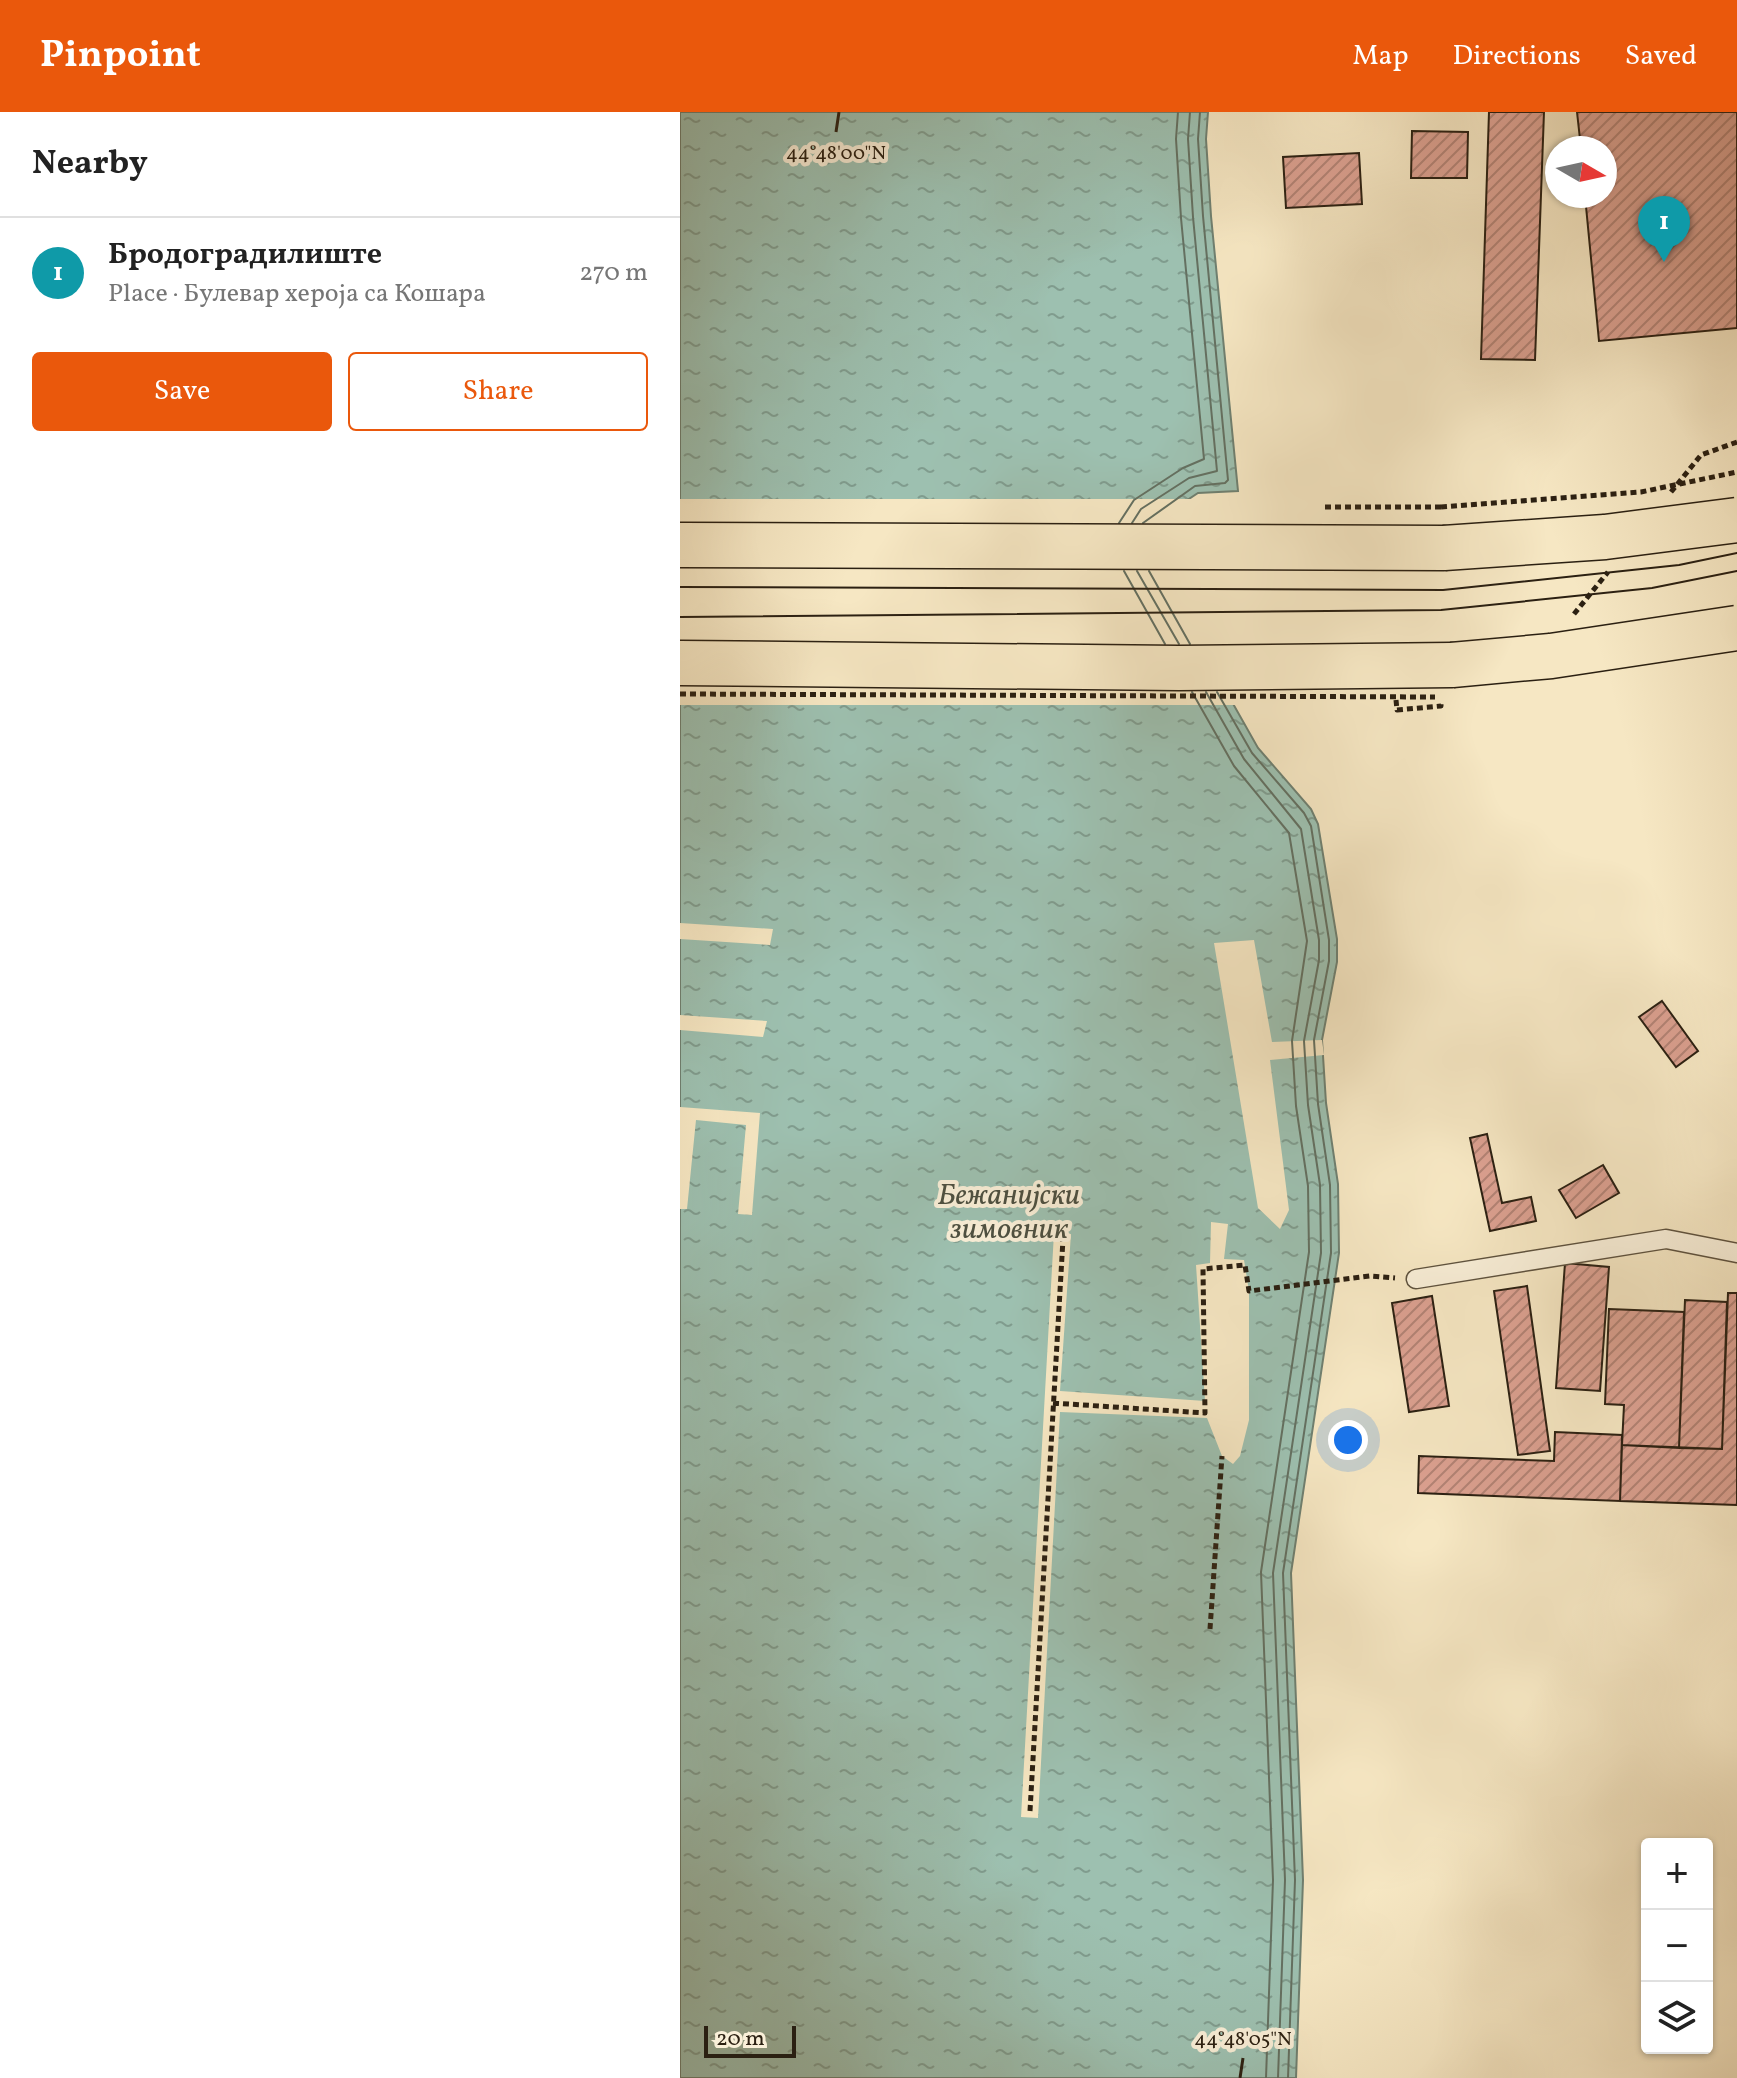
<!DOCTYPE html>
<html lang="en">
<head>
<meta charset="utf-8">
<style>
  body { margin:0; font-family:Vollkorn,serif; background:#f6f6f6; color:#222 }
  .controls { position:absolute; right:24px; bottom:24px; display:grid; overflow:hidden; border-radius:8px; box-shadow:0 2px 6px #0004 }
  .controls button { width:72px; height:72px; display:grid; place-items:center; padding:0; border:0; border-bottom:2px solid #e0e0e0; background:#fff; color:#222; font:40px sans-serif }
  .compass { position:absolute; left:865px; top:24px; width:72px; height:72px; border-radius:50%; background:#fff; box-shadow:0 2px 6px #0004; rotate:99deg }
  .scale { position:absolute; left:24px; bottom:20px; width:92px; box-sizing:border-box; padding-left:8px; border:4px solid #2b2012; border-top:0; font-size:22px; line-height:28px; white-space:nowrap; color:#2b2012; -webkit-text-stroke:6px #f9efd8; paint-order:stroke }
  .you { position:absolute; left:668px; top:1328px; width:28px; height:28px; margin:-20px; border:6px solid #fff; border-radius:50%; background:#1a73e8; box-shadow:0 0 0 12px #1a73e833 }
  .badge { display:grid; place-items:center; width:52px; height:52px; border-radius:50%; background:#ea580c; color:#fff; font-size:26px; font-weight:700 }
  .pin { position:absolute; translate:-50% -66px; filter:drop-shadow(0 2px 4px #0008) }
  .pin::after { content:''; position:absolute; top:42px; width:28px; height:24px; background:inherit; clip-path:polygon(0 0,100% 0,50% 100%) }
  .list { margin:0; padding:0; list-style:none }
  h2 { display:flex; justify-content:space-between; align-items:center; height:104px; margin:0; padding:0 32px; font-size:34px }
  h2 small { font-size:26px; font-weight:400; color:#767676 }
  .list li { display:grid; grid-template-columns:52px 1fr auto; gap:24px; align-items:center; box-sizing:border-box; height:112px; padding:0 32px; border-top:2px solid #e0e0e0 }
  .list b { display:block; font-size:30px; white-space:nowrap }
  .list p { margin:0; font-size:26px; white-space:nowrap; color:#767676 }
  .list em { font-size:26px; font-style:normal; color:#767676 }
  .actions { display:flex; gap:16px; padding:24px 32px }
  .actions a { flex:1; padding:18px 0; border:2px solid #ea580c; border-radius:8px; text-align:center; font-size:28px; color:#ea580c }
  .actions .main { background:#ea580c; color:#fff }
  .icon { flex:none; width:44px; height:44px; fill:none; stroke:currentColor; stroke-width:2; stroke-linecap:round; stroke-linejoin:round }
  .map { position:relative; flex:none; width:1057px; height:1966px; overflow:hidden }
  header { display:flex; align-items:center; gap:48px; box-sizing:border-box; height:112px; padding:0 40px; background:#ea580c; color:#fff }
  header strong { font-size:38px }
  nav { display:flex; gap:44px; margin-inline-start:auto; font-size:28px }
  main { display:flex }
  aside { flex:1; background:#fff }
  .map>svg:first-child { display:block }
</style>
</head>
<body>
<header>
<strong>Pinpoint</strong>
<nav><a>Map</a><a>Directions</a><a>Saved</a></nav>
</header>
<main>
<aside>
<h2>Nearby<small></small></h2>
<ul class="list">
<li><span class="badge" style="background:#0f9aa8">1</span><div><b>Бродоградилиште</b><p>Place · Булевар хероја са Кошара</p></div><em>270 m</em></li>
</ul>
<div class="actions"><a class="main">Save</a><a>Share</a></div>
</aside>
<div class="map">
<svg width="1057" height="1966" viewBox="0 0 1057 1966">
  <defs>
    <pattern id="water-ripples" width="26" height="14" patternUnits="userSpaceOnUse" patternTransform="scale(2)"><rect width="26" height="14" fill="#9dc0b0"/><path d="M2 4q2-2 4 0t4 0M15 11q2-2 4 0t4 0" fill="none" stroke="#809c8e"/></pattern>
    <pattern id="building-hatch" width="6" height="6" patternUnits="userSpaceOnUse" patternTransform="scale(2)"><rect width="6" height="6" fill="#dba090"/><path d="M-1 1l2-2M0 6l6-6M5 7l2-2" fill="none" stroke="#b28274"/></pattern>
  </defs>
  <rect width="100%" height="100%" fill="#f6e7c3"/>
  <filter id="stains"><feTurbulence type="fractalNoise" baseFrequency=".0025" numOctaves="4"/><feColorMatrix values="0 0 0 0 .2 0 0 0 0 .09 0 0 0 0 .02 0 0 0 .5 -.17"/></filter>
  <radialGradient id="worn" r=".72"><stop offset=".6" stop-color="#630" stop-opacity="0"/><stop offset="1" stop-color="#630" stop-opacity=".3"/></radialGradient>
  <path fill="url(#water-ripples)" stroke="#6f8071" stroke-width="2" d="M0,0h528l-2,27 5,77 27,275 -40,2 -47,31 2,38 105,186 53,61 7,15 19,115v23l-15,78 4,63 12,81 1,69 -48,320 12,307 -7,198h-616z"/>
  <path fill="#f6e7c3" d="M0,387h517l-43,28 2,33 82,145h-558z
    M0,811l93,6 -3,16 -90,-6z
    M574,828l18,102 50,-2 2,15 -54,5 19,150 -9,19 -22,-21 -44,-265z
    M0,903l87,6 -4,16 -83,-7z
    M0,995l80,6 -8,102 -14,-1 8,-89 -50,-5 -9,89h-7z
    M531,1110l17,2 -4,35 20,1 5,31v129l-9,36 -7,8 -11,-8 -15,-38 -147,-6 -22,406 -17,-1 33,-584 17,1 -11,157 145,10 -9,-136 14,-2z"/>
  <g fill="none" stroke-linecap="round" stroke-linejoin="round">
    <path stroke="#647061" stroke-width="2" d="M439,411l15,-23 49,-32 21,-9 -23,-241 -5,-79 2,-27
      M452,411l9,-14 48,-31 28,-7 -24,-254 -5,-78 2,-27
      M463,411l52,-37 30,-3 3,-3 -25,-264 -5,-77 2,-27
      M444,459l41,73
      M457,459l42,73
      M469,459l41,73
      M512,580l42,74 55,67 18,108 -15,100 4,65 12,80 1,66 -48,320 12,308 -7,198
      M526,580l38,67 57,70 18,111v20l-15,81 4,64 12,80 1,68 -48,320 12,307 -7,198
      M537,580l35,61 52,60 7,13 18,114v21l-15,79 4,64 12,81 1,68 -48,320 12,307 -7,198"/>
  </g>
  <path fill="url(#building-hatch)" stroke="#2b2012" stroke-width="2" d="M809,0h55l-9,248 -54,-1z
    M897,0h160v216l-138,13 -14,-145h20v-48h-24z
    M732,19l56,1 -1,46h-56z
    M679,41l3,51 -76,4 -3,-51z
    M982,889l36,50 -22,16 -37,-50z
    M807,1022l15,69 29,-6 5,24 -46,10 -20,-93z
    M923,1053l16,28 -43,25 -17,-28z
    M885,1151l44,4 -9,124 -44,-3z
    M847,1174l23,165 -32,4 -24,-164z
    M1048,1181h9v212l-117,-4 2,-56 100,4z
    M752,1184l17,110 -40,6 -17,-109z
    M1005,1188l42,2 -5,147 -43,-1z
    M929,1197l75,3 -5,136 -57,-3 2,-40 -19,-1z
    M875,1320l67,3 -2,66 -202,-8 1,-37 135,5z"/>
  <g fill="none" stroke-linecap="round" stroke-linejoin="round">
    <g stroke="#5e523e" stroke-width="21">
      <path id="service" d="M736,1167l250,-40 71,14"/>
    </g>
    <g stroke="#2b2012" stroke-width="47">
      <path id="primary" d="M0,433l764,3
        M0,551l499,5 273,-3"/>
    </g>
    <path stroke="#2b2012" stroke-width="5" stroke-dasharray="6 4" stroke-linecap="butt" d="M991,380l30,-37 36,-13
      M645,395h116
      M894,502l34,-42
      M716,588l1,10 44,-4v-4
      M373,1291l152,10 -2,-144 42,-4 4,26 121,-15 25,2
      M530,1517l12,-173
      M350,1699l33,-572"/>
    <use href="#service" stroke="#f9efd8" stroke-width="18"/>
    <use href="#primary" stroke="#f6e7c3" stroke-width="44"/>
    <path stroke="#2b2012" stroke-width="2" d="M0,475l763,3 236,-25 58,-12
      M0,505l761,-7 211,-22 85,-17"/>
    <g stroke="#2b2012" stroke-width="47" stroke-linecap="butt">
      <path id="primary-bridge" d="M764,436l161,-11 132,-17
        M772,553l99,-9 186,-28"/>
    </g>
    <path stroke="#2b2012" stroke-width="5" stroke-dasharray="6 4" stroke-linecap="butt" d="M761,395l200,-15 96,-20
      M0,582l755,3"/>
    <use href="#primary-bridge" stroke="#f6e7c3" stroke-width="44"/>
  </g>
  <path fill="none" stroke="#2b2012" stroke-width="3" d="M156,20l3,-20M560,1966l3,-20"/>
  <g text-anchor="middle" stroke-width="8" stroke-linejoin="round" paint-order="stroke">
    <g font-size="30" font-style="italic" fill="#4d5041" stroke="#f9efd8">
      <text x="329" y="1092">Бежанијски<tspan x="329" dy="34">зимовник</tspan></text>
    </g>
  </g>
  <g font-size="20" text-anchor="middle" fill="#2b2012" stroke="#f9efd8" stroke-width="8" stroke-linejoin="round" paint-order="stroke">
    <text x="156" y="47">44°48'00"N</text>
    <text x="563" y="1933">44°48'05"N</text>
  </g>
  <rect width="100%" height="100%" filter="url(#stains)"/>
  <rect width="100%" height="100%" fill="url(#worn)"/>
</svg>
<div class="controls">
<button>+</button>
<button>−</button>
<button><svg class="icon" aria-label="layers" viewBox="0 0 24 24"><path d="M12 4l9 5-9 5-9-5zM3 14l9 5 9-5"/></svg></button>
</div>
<svg class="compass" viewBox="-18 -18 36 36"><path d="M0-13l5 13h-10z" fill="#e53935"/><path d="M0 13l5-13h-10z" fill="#767676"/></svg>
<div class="scale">20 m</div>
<div class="you"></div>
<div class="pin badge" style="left:984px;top:150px;background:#0f9aa8">1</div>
</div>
</main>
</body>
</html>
